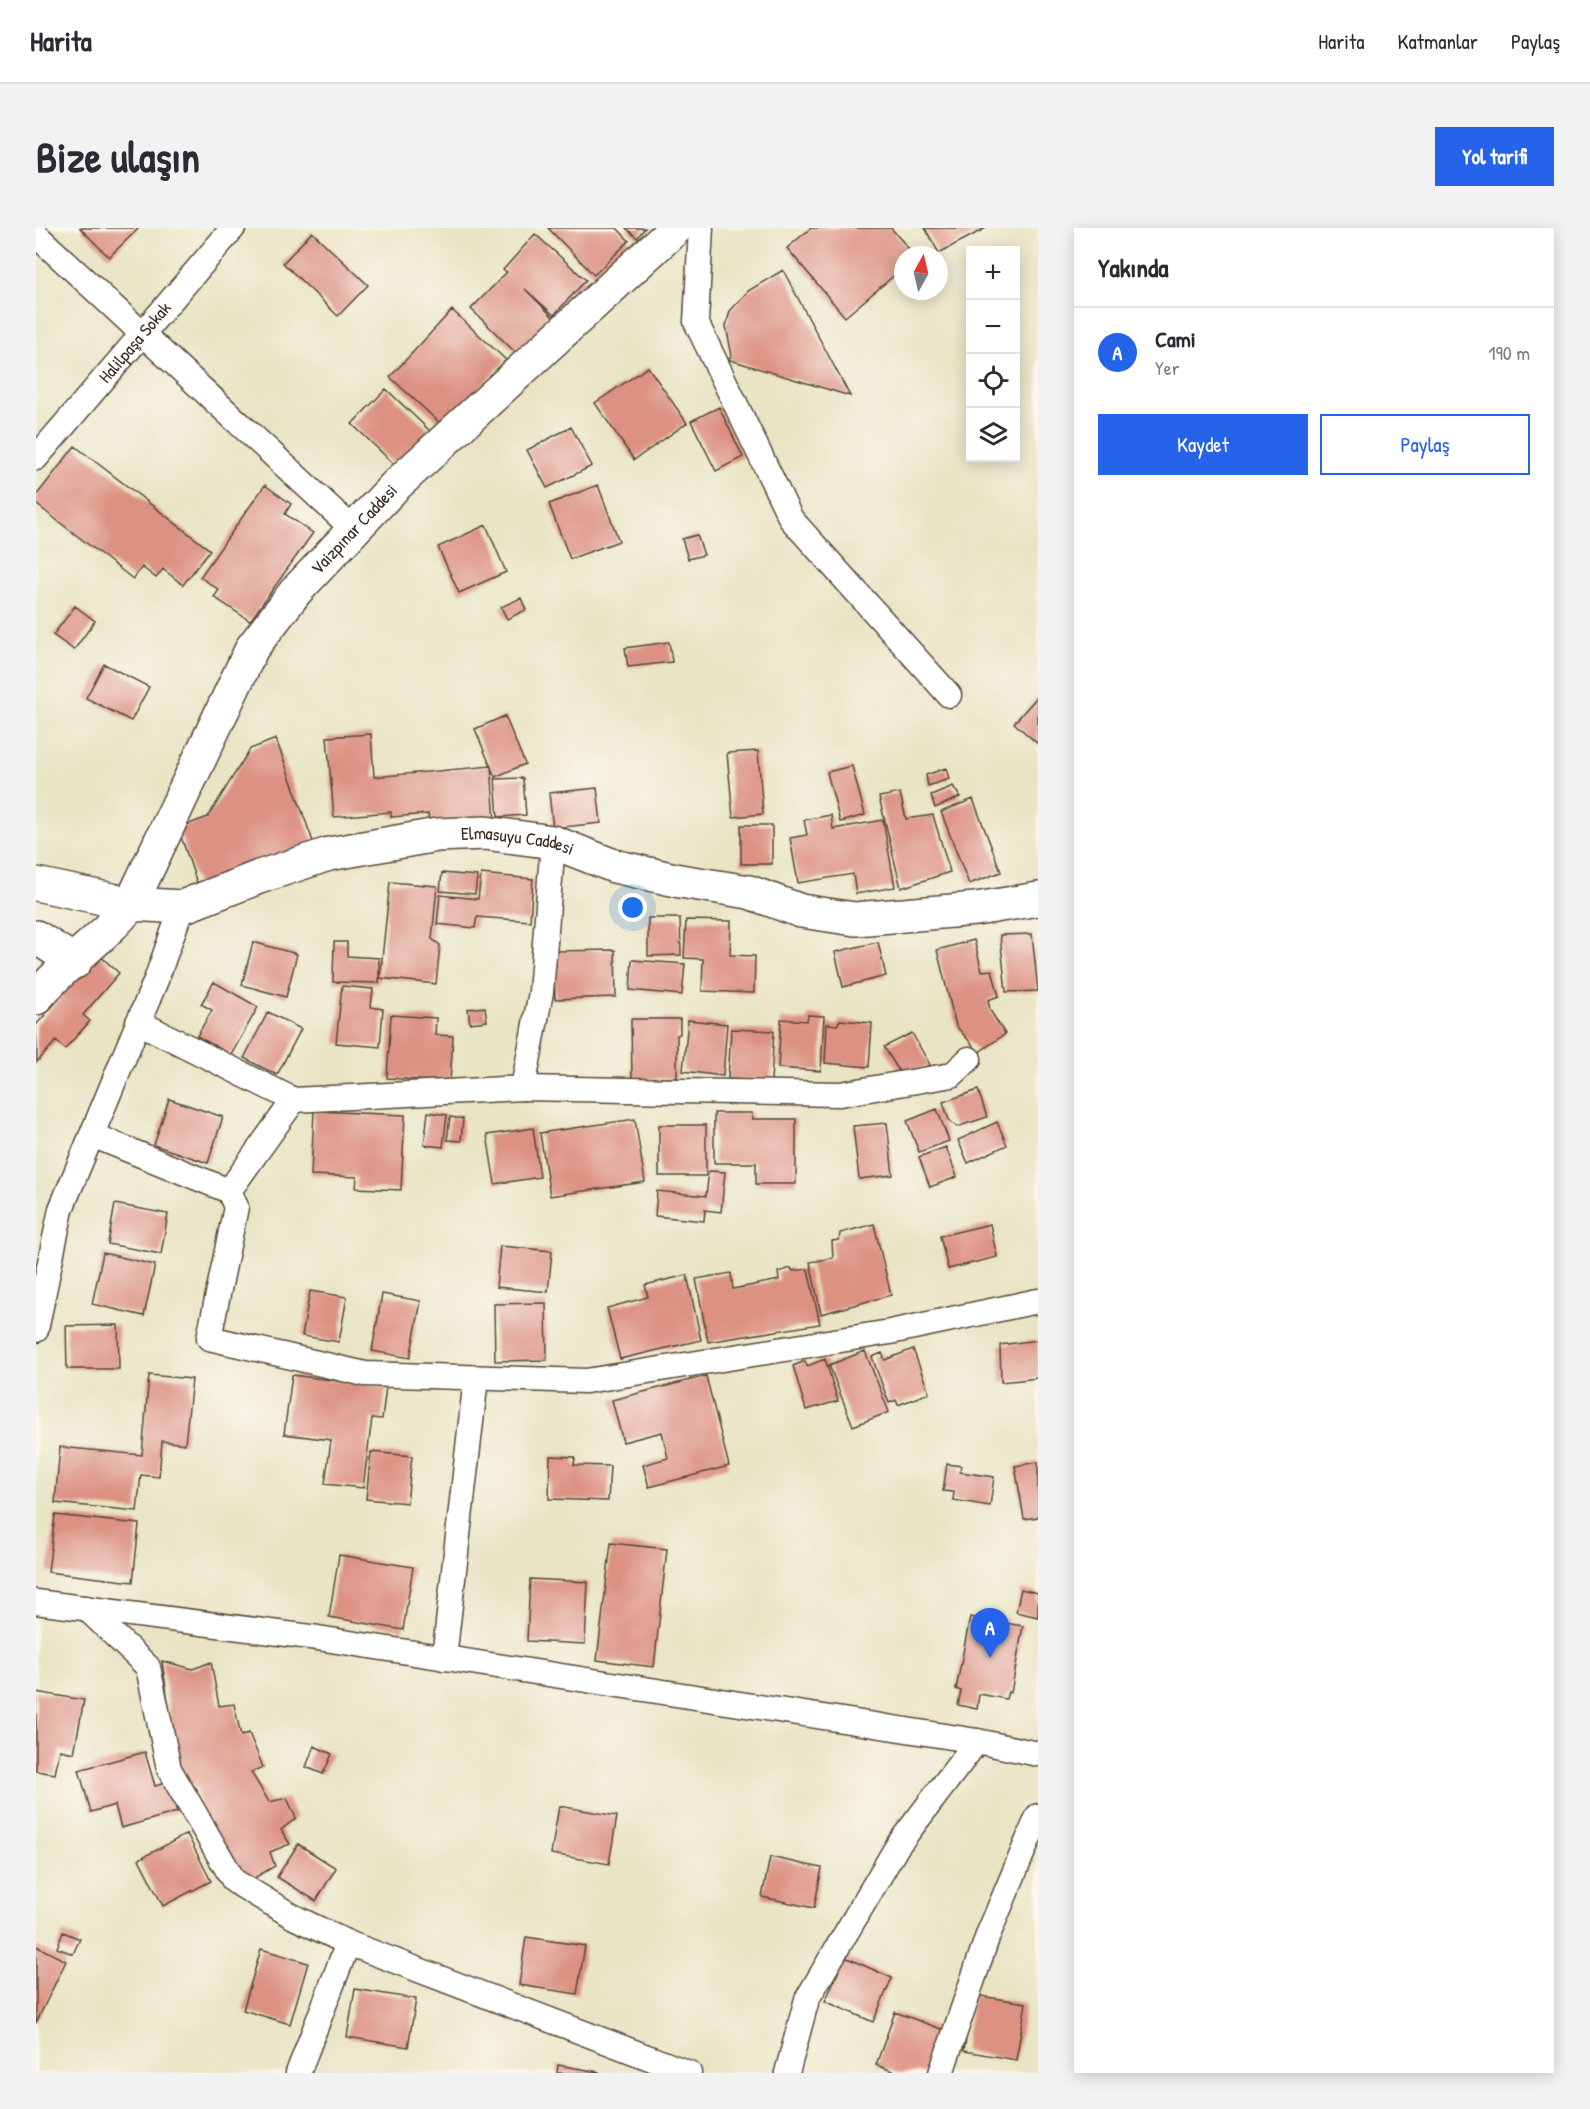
<!DOCTYPE html>
<html lang="tr">
<head>
<meta charset="utf-8">
<style>
  body { margin:0; font-family:"Patrick Hand",sans-serif; background:#f2f2f3; color:#2b2b33 }
  .controls { position:absolute; right:18px; top:18px; display:grid; overflow:hidden; border-radius:0px; box-shadow:0 3px 15px #0003 }
  .controls button { width:54px; height:54px; display:grid; place-items:center; padding:0; border:0; border-bottom:2px solid #e1e1e2; background:#fff; color:#2b2b33; font:30px sans-serif }
  .compass { position:absolute; left:858px; top:18px; width:54px; height:54px; border-radius:50%; background:#fff; box-shadow:0 3px 15px #0003; rotate:8deg }
  .you { position:absolute; left:597px; top:680px; width:21px; height:21px; margin:-15px; border:4px solid #fff; border-radius:50%; background:#1a73e8; box-shadow:0 0 0 9px #1a73e833 }
  .badge { display:grid; place-items:center; width:39px; height:39px; border-radius:50%; background:#2563eb; color:#fff; font-size:20px; font-weight:700 }
  .pin { position:absolute; translate:-50% -50px; filter:drop-shadow(0 2px 3px #0008) }
  .pin::after { content:''; position:absolute; top:32px; width:21px; height:18px; background:inherit; clip-path:polygon(0 0,100% 0,50% 100%) }
  .list { margin:0; padding:0; list-style:none }
  h2 { display:flex; justify-content:space-between; align-items:center; height:78px; margin:0; padding:0 24px; font-size:26px }
  h2 small { font-size:20px; font-weight:400; color:#7c7c81 }
  .list li { display:grid; grid-template-columns:39px 1fr auto; gap:18px; align-items:center; box-sizing:border-box; height:90px; padding:0 24px; border-top:2px solid #e1e1e2 }
  .list b { display:block; font-size:22px; white-space:nowrap }
  .list p { margin:0; font-size:20px; white-space:nowrap; color:#7c7c81 }
  .list em { font-size:20px; font-style:normal; color:#7c7c81 }
  .actions { display:flex; gap:12px; padding:18px 24px }
  .actions a { flex:1; padding:14px 0; border:2px solid #2563eb; border-radius:0px; text-align:center; font-size:21px; color:#2563eb }
  .actions .main { background:#2563eb; color:#fff }
  .icon { flex:none; width:33px; height:33px; fill:none; stroke:currentColor; stroke-width:2; stroke-linecap:round; stroke-linejoin:round }
  .map { position:relative; flex:none; width:1002px; height:1845px; overflow:hidden; border-radius:0px }
  header { display:flex; align-items:center; gap:36px; box-sizing:border-box; height:84px; padding:0 30px; background:#fff; border-bottom:2px solid #e1e1e2 }
  header strong { font-size:28px }
  nav { display:flex; gap:33px; margin-inline-start:auto; font-size:21px }
  .intro { display:flex; align-items:center; justify-content:space-between; box-sizing:border-box; height:144px; padding:0 36px }
  h1 { margin:0; font-size:42px }
  .button { padding:15px 27px; border-radius:0px; background:#2563eb; color:#fff; font-size:21px; font-weight:700 }
  main { display:flex; gap:36px; padding:0 36px }
  aside { flex:1; background:#fff; border-radius:0px; box-shadow:0 3px 15px #0003 }
  .map>svg:first-child { display:block }
</style>
</head>
<body>
<header>
<strong>Harita</strong>
<nav><a>Harita</a><a>Katmanlar</a><a>Paylaş</a></nav>
</header>
<div class="intro"><h1>Bize ulaşın</h1><a class="button">Yol tarifi</a></div>
<main>
<div class="map">
<svg width="1002" height="1845" viewBox="0 0 1002 1845">
  <rect width="100%" height="100%" fill="#fbf7ec"/>
  <filter id="ink" filterUnits="userSpaceOnUse"><feTurbulence type="fractalNoise" baseFrequency=".0167" numOctaves="2"/><feDisplacementMap in="SourceGraphic" scale="12" xChannelSelector="R" yChannelSelector="G"/><feConvolveMatrix kernelMatrix="1 2 1 2 8 2 1 2 1" color-interpolation-filters="sRGB"/></filter>
  <filter id="wash" filterUnits="userSpaceOnUse"><feTurbulence type="fractalNoise" baseFrequency=".008" numOctaves="4" result="noise"/><feDisplacementMap in="SourceGraphic" scale="24" xChannelSelector="R" yChannelSelector="G"/><feGaussianBlur stdDeviation="1.35" result="paint"/><feColorMatrix in="noise" values="0 0 0 0 0 0 0 0 0 0 0 0 0 0 0 0 0 1.4 0 .05"/><feComposite in="paint" operator="in"/></filter>
  <g filter="url(#wash)">
    <rect width="100%" height="100%" fill="#e9e4c4"/>
    <g id="blocks">
      <path fill="#dc9183" d="M44,0h59l-30,29z
        M512,0h69l12,13 -35,34z
        M590,0h19l-8,10z
        M775,0h80l23,27h-11v13l-58,49 -58,-69z
        M889,0h61l-47,25z
        M276,4l56,53 -30,31 -55,-53z
        M499,6l51,46 -32,35 -29,-26 30,30 -36,37 -48,-47 36,-37 -4,-2z
        M747,42l67,126 -123,-37 5,-3 -6,-30 4,-15 18,-20z
        M416,82l54,50 -63,66 -53,-49z
        M612,139l39,56 -53,37 -39,-57z
        M350,161l44,42 -34,35 -44,-42z
        M683,179l24,50 -27,14 -25,-50z
        M535,199l21,39 -45,22 -20,-38z
        M39,218l135,104 -27,35 -20,-16 -7,9 -14,-11 -9,12 -97,-75v-8z
        M229,257l26,19 -6,10 28,19 -63,88 -36,-24 5,-7 -19,-13z
        M562,257l21,56 -49,18 -21,-55z
        M450,297l20,47 -47,21 -21,-46z
        M661,307l7,20 -16,4 -6,-20z
        M485,370l5,12 -19,9 -6,-12z
        M39,378l20,15 -21,29 -21,-15z
        M633,414l3,20 -44,5 -3,-19z
        M68,436l45,23 -18,34 -45,-23z
        M1002,468v48l-24,-21z
        M469,488l20,48 -30,13 -20,-48z
        M335,506l3,43 117,-11 4,57 -65,5 -2,-14 -37,3v-5l-57,5 -7,-80z
        M240,511l39,108 -116,42 -21,-61 30,-11 42,-68z
        M722,523l5,63 -30,3 -6,-64z
        M816,538l13,49 -25,7 -13,-50z
        M910,540l3,11 -21,7 -2,-11z
        M487,550l3,37 -28,2 -3,-38z
        M917,558l7,11 -25,11 -4,-13z
        M561,560l4,35 -48,5 -4,-35z
        M864,565l6,26 27,-4 17,57 -49,16 -22,-91z
        M937,571l28,73 -32,12 -28,-72z
        M795,587l2,14 50,-9 12,67 -39,7 -3,-20 -55,9 -8,-45 17,-3 -3,-15z
        M705,597h31v39h-31z
        M406,645l35,3 -2,18 -35,-3z
        M445,646l52,5 -3,42 -53,-4 -2,11 -38,-4 3,-29 38,4z
        M354,654l47,4 -5,53 8,6 -4,39 -56,-6z
        M612,690h32l1,37 -33,1z
        M650,692l45,1 -1,34 25,1 -1,37 -52,-2 1,-32 -19,-1z
        M996,706l6,57 -32,1 -6,-57z
        M938,712l8,31 10,-1 7,26 -11,4 2,10 15,24 -26,18 -23,-26 -19,-76z
        M217,714l44,12 -11,43 -44,-12z
        M298,714h13v14l32,2v25l-46,-1z
        M842,714l8,34 -43,11 -8,-35z
        M579,722l1,47 -61,2 -2,-48z
        M62,726l21,19 -36,42 7,6 -25,28 -9,-8 -19,21 -1,-37z
        M596,732l53,4 -3,31 -52,-5z
        M178,754l44,25 -27,48 -34,-19 15,-26 -11,-6z
        M306,758l31,3 -2,18 12,2 -3,38 -44,-4z
        M449,779l2,14 -17,2 -2,-14z
        M232,784l33,17 -24,46 -33,-17z
        M355,787l45,3 -1,17 18,1 -3,46 -63,-4z
        M772,787l16,1 -3,55 -43,-3 3,-49 26,2z
        M595,791h49v15l-3,1v43l-45,1z
        M652,792l39,4 -4,52 -40,-5z
        M804,792l32,3 -3,44 -44,-4 2,-39 10,1z
        M695,801l43,2 -3,50 -43,-2z
        M876,805l18,32 -28,11 -18,-29z
        M942,862l9,27 -30,10 -8,-7 -6,-18z
        M133,871l54,18 -15,46 -54,-18z
        M901,881l12,32 -30,11 -12,-31z
        M278,883l91,4 -4,75 -45,-2 1,-11 -46,-2z
        M392,884l19,3 -4,32 -19,-2z
        M678,885h38v6h44v65h-40v-21h-42z
        M414,889l13,2 -2,22 -14,-1z
        M599,891l10,63 -95,14 -10,-63z
        M961,894l10,23 -39,18 -10,-23z
        M851,895l6,52 -34,4 -6,-53z
        M623,897h47v51h-47z
        M497,900l7,49 -45,7 -8,-49z
        M910,919l11,30 -27,10 -11,-30z
        M673,943l16,1 -4,40 -16,-2 -1,11 -49,-5 2,-25 49,5z
        M79,976l53,10 -7,40 -53,-10z
        M838,996l17,71 -70,19 -11,-52 23,-4 -1,-17 7,-1 1,-7z
        M954,996l7,33 -49,12 -8,-33z
        M464,1018l52,5 -4,41 -52,-5z
        M67,1025l52,12 -11,51 -52,-12z
        M755,1040l2,3 15,-2 12,55 -112,18 -12,-63 35,-6 2,16 46,-9 -1,-8z
        M651,1047l14,65 -81,19 -13,-51 41,-11 -3,-12z
        M274,1063l37,6 -8,45 -37,-6z
        M346,1066l39,7 -11,57 -38,-7z
        M510,1075l1,57 -52,1 -1,-57z
        M82,1097l1,44h-52l-1,-43z
        M1002,1112v38l-37,4 -1,-37z
        M877,1121l16,44 -31,12 -2,-5 -7,3 -17,-46 10,-4 3,7z
        M829,1123l24,61 -36,14 -24,-61z
        M789,1131l13,42 -32,9 -13,-44 12,-5 2,5z
        M113,1147l43,4 -7,65 -23,-3 -3,36 -18,-2 -4,36 -82,-8 5,-56 82,8z
        M256,1147l94,12 -4,32 -10,-1 -9,70 -38,-4 6,-44 -47,-6z
        M670,1148l23,90 -80,21 -6,-22 25,-7 -6,-26 -39,10 -11,-42z
        M335,1224l41,4 -5,47 -41,-4z
        M514,1228l25,1 -1,8 36,1 -2,35 -59,-2z
        M1002,1234v55l-14,2 -9,-53z
        M911,1236l14,2 -1,6 34,5 -4,29 -37,-6 1,-8 -11,-1z
        M19,1287l84,9 -6,58 -85,-10z
        M575,1315l56,6 -13,118 -57,-7z
        M303,1327l74,12 -10,63 -74,-13z
        M494,1351l58,3 -3,62 -58,-3z
        M985,1361l17,4v24l-22,-5z
        M934,1389l53,9 -12,67 -3,-1 -2,7 -27,-5 -2,15 -19,-4 3,-14 -5,-2z
        M126,1433l31,8 18,-7 8,44 15,-2 7,32 8,-3 14,34 -12,5 18,30 18,-4 9,20 -15,12 9,14 -20,8 5,14 -26,15 -48,-64 -4,-28 -19,-19z
        M0,1464l48,8 -10,53 -14,-3 -5,24 -19,-3z
        M278,1518l18,8 -9,20 -17,-7z
        M109,1524l10,34 13,-4 9,30 -56,16 -6,-23 -24,7 -12,-42z
        M523,1578l58,10 -8,48 -58,-10z
        M151,1606l24,47 -48,25 -24,-47z
        M262,1616l38,24 -20,33 -39,-24z
        M734,1629l52,11 -8,40 -52,-11z
        M27,1704l17,7 -7,15 -16,-6z
        M490,1709l59,9 -8,48 -58,-9z
        M0,1718l30,15 -30,62z
        M225,1721l47,14 -18,61 -47,-14z
        M809,1729l47,21 -19,44 -48,-21z
        M319,1761l61,10 -8,48 -61,-10z
        M937,1767l53,8 -10,57 -52,-9z
        M859,1784l49,18 -15,43h-31l-22,-8z
        M522,1837l41,7v1h-42z"/>
    </g>
  </g>
  <g filter="url(#ink)">
    <use href="#blocks" fill-opacity="0" stroke="#554637" stroke-width="1.5"/>
    <g fill="none" stroke-linecap="round" stroke-linejoin="round">
      <g stroke="#554637" stroke-width="27">
        <g id="street">
          <path d="M665,0l-5,94 95,197 158,176"/>
          <path d="M0,7l317,294"/>
          <path id="s1" d="M0,230l197,-230"/>
          <path d="M102,794l156,78 229,-12 18,-96 12,-150"/>
          <path d="M487,860l317,6 112,-19 17,-16"/>
          <path d="M56,907l137,56 7,16 -27,131 156,36 221,7 304,-49 148,-31"/>
          <path d="M193,963l65,-91"/>
          <path d="M0,1102l25,-121 95,-229 26,-73"/>
          <path d="M0,1374l282,36 659,103 61,13"/>
          <path d="M50,1380l62,59 21,102 65,112 60,36 54,26"/>
          <path d="M408,1430l32,-280"/>
          <path d="M262,1845l50,-130 341,130"/>
          <path d="M751,1845l20,-74 91,-154 79,-104"/>
          <path d="M905,1845l47,-138 50,-119"/>
        </g>
      </g>
      <g stroke="#554637" stroke-width="36">
        <g id="secondary">
          <path id="s2" d="M0,656l95,20 121,-256 44,-57 99,-105 281,-258"/>
          <path d="M0,709l39,25"/>
          <path id="s3" d="M0,770c28,-35 67,-58 95,-94l51,3 77,-30 70,-23 108,-19 48,-2 68,9 61,24 66,15 69,11 52,19 54,8 121,-10 62,-10"/>
        </g>
      </g>
      <use href="#street" stroke="#fff" stroke-width="24"/>
      <use href="#secondary" stroke="#fff" stroke-width="33"/>
    </g>
  </g>
  <g text-anchor="middle" stroke-width="6" stroke-linejoin="round" paint-order="stroke">
    <g font-size="18" fill="#3b2a1e" stroke="#fbf7ec">
      <text dy="6" stroke="none"><textPath href="#s1" startOffset="152">Halilpaşa Sokak</textPath></text>
      <text dy="6" stroke="none"><textPath href="#s2" startOffset="537">Vaizpınar Caddesi</textPath></text>
      <text dy="6" stroke="none"><textPath href="#s3" startOffset="532">Elmasuyu Caddesi</textPath></text>
    </g>
  </g>
</svg>
<div class="controls">
<button>+</button>
<button>−</button>
<button><svg class="icon" aria-label="locate" viewBox="0 0 24 24"><circle cx="12" cy="12" r="6"/><path d="M12 2v4M12 18v4M2 12h4M18 12h4"/></svg></button>
<button><svg class="icon" aria-label="layers" viewBox="0 0 24 24"><path d="M12 4l9 5-9 5-9-5zM3 14l9 5 9-5"/></svg></button>
</div>
<svg class="compass" viewBox="-18 -18 36 36"><path d="M0-13l5 13h-10z" fill="#e53935"/><path d="M0 13l5-13h-10z" fill="#7c7c81"/></svg>
<div class="you"></div>
<div class="pin badge" style="left:954px;top:1430px">A</div>
</div>
<aside>
<h2>Yakında<small></small></h2>
<ul class="list">
<li><span class="badge">A</span><div><b>Cami</b><p>Yer</p></div><em>190 m</em></li>
</ul>
<div class="actions"><a class="main">Kaydet</a><a>Paylaş</a></div>
</aside>
</main>
</body>
</html>
